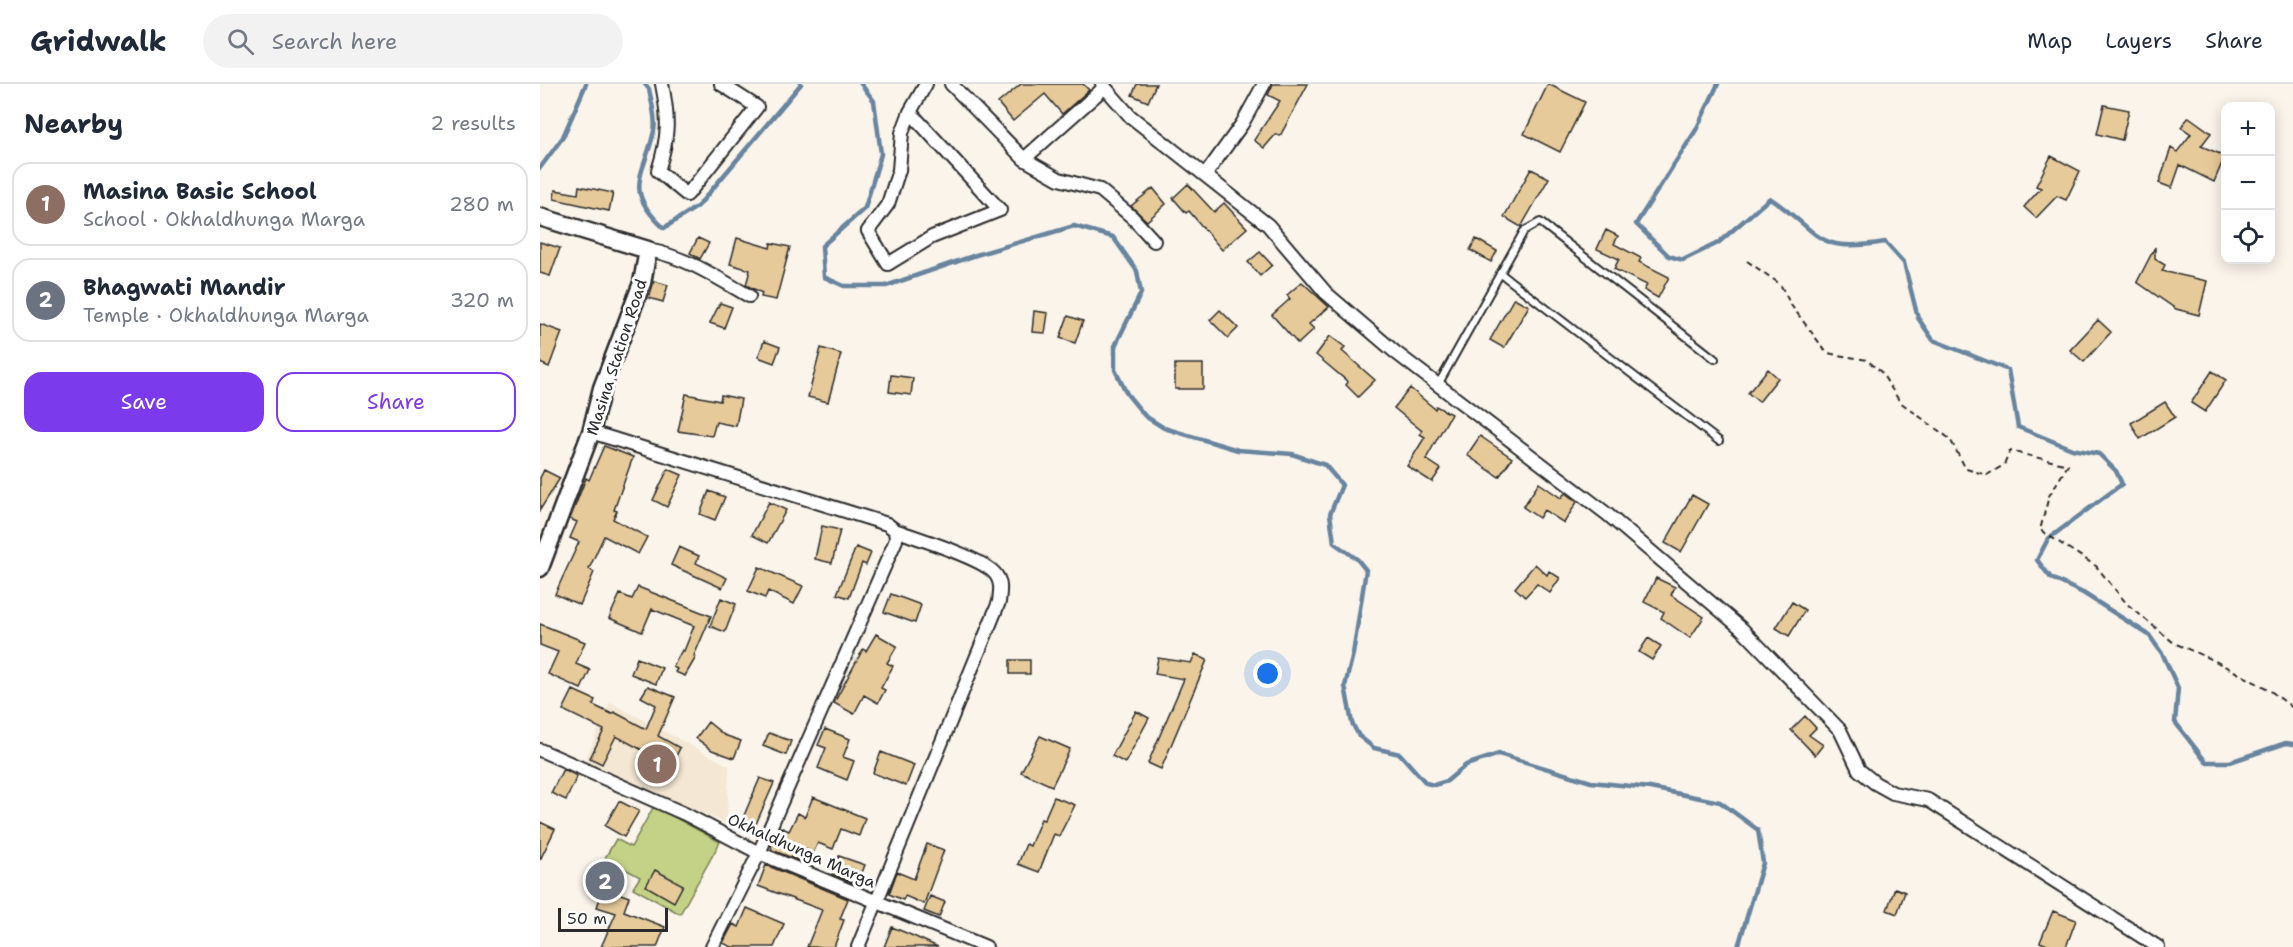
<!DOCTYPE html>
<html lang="en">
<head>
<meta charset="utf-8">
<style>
  body { margin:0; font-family:"Shantell Sans",sans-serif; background:#f2f2f3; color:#1f2937 }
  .controls { position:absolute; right:18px; top:18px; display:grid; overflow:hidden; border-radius:12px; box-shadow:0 3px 15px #0003 }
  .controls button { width:54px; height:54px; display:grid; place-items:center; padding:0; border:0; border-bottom:2px solid #e0e1e3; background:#fff; color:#1f2937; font:30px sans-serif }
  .scale { position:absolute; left:18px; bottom:15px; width:110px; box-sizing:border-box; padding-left:6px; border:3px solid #2b2b2b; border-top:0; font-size:16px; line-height:21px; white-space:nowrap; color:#2b2b2b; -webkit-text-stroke:4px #fff; paint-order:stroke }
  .you { position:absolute; left:728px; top:590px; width:21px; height:21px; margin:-15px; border:4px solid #fff; border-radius:50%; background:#1a73e8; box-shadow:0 0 0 9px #1a73e833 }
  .badge { display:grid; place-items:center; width:39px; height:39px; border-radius:50%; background:#7c3aed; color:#fff; font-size:20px; font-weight:700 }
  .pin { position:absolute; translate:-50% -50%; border:3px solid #fff; box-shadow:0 2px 6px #0006 }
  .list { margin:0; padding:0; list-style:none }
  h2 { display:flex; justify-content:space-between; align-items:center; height:78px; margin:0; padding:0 24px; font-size:26px }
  h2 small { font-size:20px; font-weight:400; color:#747a83 }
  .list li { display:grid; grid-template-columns:39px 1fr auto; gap:18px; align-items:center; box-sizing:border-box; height:84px; margin:0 12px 12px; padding:0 12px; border:2px solid #e0e1e3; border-radius:18px }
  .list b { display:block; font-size:22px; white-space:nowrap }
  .list p { margin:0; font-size:20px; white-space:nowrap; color:#747a83 }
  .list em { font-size:20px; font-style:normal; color:#747a83 }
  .actions { display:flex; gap:12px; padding:18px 24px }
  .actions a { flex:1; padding:14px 0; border:2px solid #7c3aed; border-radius:18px; text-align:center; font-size:21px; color:#7c3aed }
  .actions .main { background:#7c3aed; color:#fff }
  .icon { flex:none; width:33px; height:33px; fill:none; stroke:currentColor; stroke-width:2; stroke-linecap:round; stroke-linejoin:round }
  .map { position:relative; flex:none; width:1753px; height:863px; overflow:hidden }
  header { display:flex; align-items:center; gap:36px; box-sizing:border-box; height:84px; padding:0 30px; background:#fff; border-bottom:2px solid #e0e1e3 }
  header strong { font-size:28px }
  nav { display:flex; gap:33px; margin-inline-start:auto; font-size:21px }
  .search { width:420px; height:54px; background:#f2f2f3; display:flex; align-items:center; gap:15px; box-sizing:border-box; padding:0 21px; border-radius:33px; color:#747a83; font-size:22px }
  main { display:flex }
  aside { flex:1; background:#fff }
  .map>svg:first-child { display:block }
</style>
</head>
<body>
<header>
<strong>Gridwalk</strong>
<div class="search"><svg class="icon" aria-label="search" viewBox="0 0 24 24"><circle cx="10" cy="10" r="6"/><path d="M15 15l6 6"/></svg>Search here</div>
<nav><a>Map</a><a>Layers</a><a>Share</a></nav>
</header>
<main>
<aside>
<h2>Nearby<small>2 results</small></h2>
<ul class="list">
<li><span class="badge" style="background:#8d6e63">1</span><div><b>Masina Basic School</b><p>School · Okhaldhunga Marga</p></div><em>280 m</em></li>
<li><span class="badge" style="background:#6b7280">2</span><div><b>Bhagwati Mandir</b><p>Temple · Okhaldhunga Marga</p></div><em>320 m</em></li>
</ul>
<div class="actions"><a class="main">Save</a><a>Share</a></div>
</aside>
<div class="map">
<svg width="1753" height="863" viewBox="0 0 1753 863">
  <rect width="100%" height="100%" fill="#faf4eb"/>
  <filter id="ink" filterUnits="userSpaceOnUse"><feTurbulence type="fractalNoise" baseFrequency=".0167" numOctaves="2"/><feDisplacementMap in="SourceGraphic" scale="12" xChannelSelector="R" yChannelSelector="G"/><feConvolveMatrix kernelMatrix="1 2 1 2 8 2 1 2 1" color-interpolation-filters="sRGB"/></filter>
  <g filter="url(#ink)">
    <path fill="#f4e7d3" d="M70,618l119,64 -2,58 -142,-63z"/>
    <path fill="#c3d286" stroke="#777e58" stroke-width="1.5" d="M114,722l66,36 -40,72 -47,-26 7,-11 -35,-19 11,-19 15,8z"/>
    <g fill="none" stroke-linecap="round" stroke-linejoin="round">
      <path stroke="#68849e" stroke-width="4.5" d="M105,0l4,5c2,12 8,30 5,42 -10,45 -32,58 10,97l34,-22 103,-122
        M321,0l13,17 7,53 -16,54 -43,38 2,31 20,9h42l90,-31 98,-29 39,11 24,34 4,22 -26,53v24l12,24 18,22 19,12 74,22 54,4 33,11 17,20 -12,29 4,29 23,16 9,11 -13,84 -8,32 7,37 7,13 15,12 26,6 26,29 8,2 13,-4 19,-16 33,-11 92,28 59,6 70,14 38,28 5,33 -25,84
        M1178,0l-22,46 -60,94 33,32 14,4 35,-17 52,-45c52,35 43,56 115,44l19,21 14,55 15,22 75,30 10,57 54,22 27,5 17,17 6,13 -74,55 -11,21 14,18 32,15 66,42 14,20 15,33 -3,34 31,40h24l56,-19 7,1
        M0,84l23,-31 23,-53"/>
    </g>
    <path fill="#e6ca9a" stroke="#2b2b2b" stroke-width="1.5" d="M481,0h62l6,6 -27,24 -17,-20 -32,27 -15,-18z
      M597,0h19l-8,18 -16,-7z
      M733,0h35l-28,52 -4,-2 -12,14 -10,-8 26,-39 -12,-6z
      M1008,0l37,18 -25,50 -36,-18z
      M1564,21l25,5 -7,30 -25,-6z
      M1649,33l22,16 -10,13 24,10 -11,26 -34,-17 -8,23 -13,-5 12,-35 6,4 14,-18 -10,-7z
      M1511,72l29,15 -14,29 -9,-4 -21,22 -12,-11 17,-19 -5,-2z
      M991,85l18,9 -28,49 -17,-10z
      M648,100l26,28 10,-9 23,25 -25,22 -33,-39 -3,2 -13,-15z
      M39,102l34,7 -4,18 -55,-12 1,-9 23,4z
      M613,104l13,16 -19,17 -16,-15z
      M1066,146l12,6 -4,8 27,14 -2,4 30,15 -11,21 -14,-8 3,-5 -33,-16 5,-10 -22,-10z
      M158,154l11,5 -9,16 -10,-6z
      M197,154l33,10 1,-5 19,4 -14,53 -15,-3 1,-4 -16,-8 4,-15 -20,-6z
      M936,155l21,12 -6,11 -21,-12z
      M0,158l20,6 -10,28 -10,-3z
      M1615,163v12l10,6 -3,6 45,10 -8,34 -23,-6 -39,-27z
      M720,168l12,13 -12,11 -12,-14z
      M114,197l14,4 -5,17 -14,-4z
      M762,198l27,25 -20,17 5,5 -16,15 -26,-29 18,-16 -3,-4z
      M974,214l15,8 -25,42 -14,-8z
      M180,219l12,4 -8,21 -14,-5z
      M680,226l18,18 -10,10 -18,-18z
      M494,227l14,2 -3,20 -13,-1z
      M528,232l15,5 -8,22 -15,-5z
      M1558,236l13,12 -27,30 -14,-12z
      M0,240l22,8 -13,35 -9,-4z
      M790,252l15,11 -3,4 33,29 -17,17 -12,-12 2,-3 -32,-27z
      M224,257l16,6 -6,16 -16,-6z
      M281,264l20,6 -13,48 -20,-5z
      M635,280h28v25h-28z
      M1228,285l10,9 -19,24 -11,-9z
      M1672,287l14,9 -21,32 -14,-9z
      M351,291l22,3 -2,17 -22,-3z
      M870,304l25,21 1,-3 15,8 -25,45 15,10 -9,13 -25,-16 18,-29 -5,-3 2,-3 -28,-23z
      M146,310l34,7 1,-6 20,4 -5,27 -20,-4 -4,14 -34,-5z
      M1625,318l10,15 -35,22 -9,-16z
      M940,352l32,22 -13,19 -32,-22z
      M64,362l29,11 -19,53 3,1 -4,8 34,18 -9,17 -34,-18 -15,33 5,3 -14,33 -25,-11 24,-52 -9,-4 7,-16 -7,-3 16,-41 3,2z
      M128,385l14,6 -15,32 -14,-7z
      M4,386l16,8 -20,32v-32z
      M999,399l22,15 4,-5 12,9 -13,21 -20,-13 -5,8 -16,-11z
      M169,407l16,6 -10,23 -15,-6z
      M1152,411l16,9 -27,48 -16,-9z
      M229,418l17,8 -18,33 -16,-8z
      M282,442l18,4 -8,33 -17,-4z
      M139,463l20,9 -3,7 31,15 -5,10 -51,-23z
      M316,463l15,6 -5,12 -4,-2 -13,35 -12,-4z
      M995,480l12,11 2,-4 11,7 -10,15 -13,-9 -12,13 -10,-9z
      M219,483l44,19 -9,18 -26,-13 -3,7 -17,-7z
      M1116,494l19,9 -4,8 33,22 -14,21 -29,-20 3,-6 -20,-10z
      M98,503l73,29 -17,40 2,1 -11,19 -10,-4 2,-3 -4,-2 9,-17 2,1 10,-25 -42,-17 -10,23 -33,-14 11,-24 12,5z
      M351,510l30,11 -6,18 -31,-11z
      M181,514l15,6 -11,28 -15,-6z
      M1252,518l13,8 -16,26 -13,-8z
      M0,540l45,18 -9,22 14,6 -9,19 -33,-15 10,-22 -18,-7z
      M336,550l21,12 -10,17 6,3 -12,22 4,2 -7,13 -14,-8 -10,19 -20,-11 29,-54 3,2z
      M1108,554l13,8 -9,14 -13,-8z
      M655,570l12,6 -46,109 -13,-6 36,-84 -29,-5 3,-16 33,5z
      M97,574l25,10 -6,16 -25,-10z
      M470,576h20v14h-20z
      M108,602l27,11 -17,39 22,12 -6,12 -26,-15 -4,6 -28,-15 -14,28 -12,-6 14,-28 -41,-20 10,-20 22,10 -2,5 19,9 2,-2 32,17 10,-24 -15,-8z
      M596,627l13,7 -24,45 -13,-7z
      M1265,632l11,12 -7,7 14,10 -8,10 -24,-25z
      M168,638l16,13 17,6 -7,17 -22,-8 -16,-12z
      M285,645l25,10 -7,18 11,4 -7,19 -29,-12 8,-20 -8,-3z
      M229,649l22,8 -5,14 -23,-9z
      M500,652l30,13 -18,37 -31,-14z
      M341,668l33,13 -8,21 -33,-13z
      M23,685l14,7 -11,24 -15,-7z
      M220,694l14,5 -19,43 -13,-6z
      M273,713l52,21 -6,18 -18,-7 -8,20 -15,-6 -5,10 -11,-6 -5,13 -25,-10 -1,-4 9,-19 9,4 9,-18 7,4z
      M514,713l21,8 -16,31 -5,-2 -15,38 -21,-8 8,-20 4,2 11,-27 3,1z
      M79,717l20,10 -15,26 -19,-11z
      M0,738l15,7 -15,31z
      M387,760l17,6 -20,54 -19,-8 -2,4 -14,-6 8,-22 17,7z
      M299,772l26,9 -6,15 -3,-1 -2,4 -22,-9z
      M65,780l18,8 -8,20 14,5 -5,14 41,16 -8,20h-56l15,-34 -19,-6 7,-20 -7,-3z
      M226,781l82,34 -8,20 4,1 -10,27h-27l15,-37 -64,-24z
      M115,786l28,15 -9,17 -28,-16z
      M1355,804l10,4 -8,22 -10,-4z
      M390,812l15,6 -6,15 -15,-6z
      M207,824l37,16 -10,23h-42l-9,-4 10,-19 6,3z
      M1513,827l23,9 -10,27h-14l-12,-5z
      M352,843l19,8 27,12h-54z"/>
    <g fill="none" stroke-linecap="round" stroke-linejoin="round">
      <g stroke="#2b2b2b" stroke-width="10">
        <path id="service" d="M960,189l219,168
          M899,299l85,-152 16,-9 175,137"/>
      </g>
      <g stroke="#2b2b2b" stroke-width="16">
        <path id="minor" d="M122,0c7,35 7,52 -4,87l29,24 70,-88 -36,-23
          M411,0l73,75 35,20 41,11 32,27 22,24
          M562,0l28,32 138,109 58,68 69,59 212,162 135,115 98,101 19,40 16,13 18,10 35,7 230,147
          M370,28l90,98 -68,27 -44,27 -20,-33 20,-27 11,-34 3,-37 8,-21 16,-28
          M484,75l81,-72
          M666,90l36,-50 22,-40
          M108,166c38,7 68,27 101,46
          M51,348l296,92 8,6 1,10 -137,313 -47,94
          M0,666l145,64 74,39 227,94
          M318,863l141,-345c1,-10 3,-19 -3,-27 -10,-16 -80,-37 -101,-45"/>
      </g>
      <g stroke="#2b2b2b" stroke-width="21">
        <path id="tertiary" d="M0,133l108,33 -6,33 -40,105 -11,44 -51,136"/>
      </g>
      <path stroke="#2b2b2b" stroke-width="2" stroke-dasharray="6 4.5" stroke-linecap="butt" d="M1207,177l33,23 11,21 36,48 40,7 14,12 19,30 50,37 16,30 21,6 17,-10 6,-14 58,14 -19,31 -9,34 56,36 31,38 47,39 39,17 55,29 25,19"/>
      <use href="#service" stroke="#fff" stroke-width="6"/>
      <use href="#minor" stroke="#fff" stroke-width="12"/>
      <use href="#tertiary" stroke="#fff" stroke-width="16"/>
    </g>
  </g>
  <g text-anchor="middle" stroke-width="6" stroke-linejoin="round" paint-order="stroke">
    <g font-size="16" fill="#2b2b2b" stroke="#fff">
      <text transform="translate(76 273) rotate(-72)" y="6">Masina Station Road</text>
      <text transform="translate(262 766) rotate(24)" y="6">Okhaldhunga Marga</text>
    </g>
  </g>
</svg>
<div class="controls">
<button>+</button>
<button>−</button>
<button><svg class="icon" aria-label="locate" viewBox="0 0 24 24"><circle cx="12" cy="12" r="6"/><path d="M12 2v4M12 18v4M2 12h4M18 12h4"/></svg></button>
</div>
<div class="scale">50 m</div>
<div class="you"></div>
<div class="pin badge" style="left:117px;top:680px;background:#8d6e63">1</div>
<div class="pin badge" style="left:65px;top:797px;background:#6b7280">2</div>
</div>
</main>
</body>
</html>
